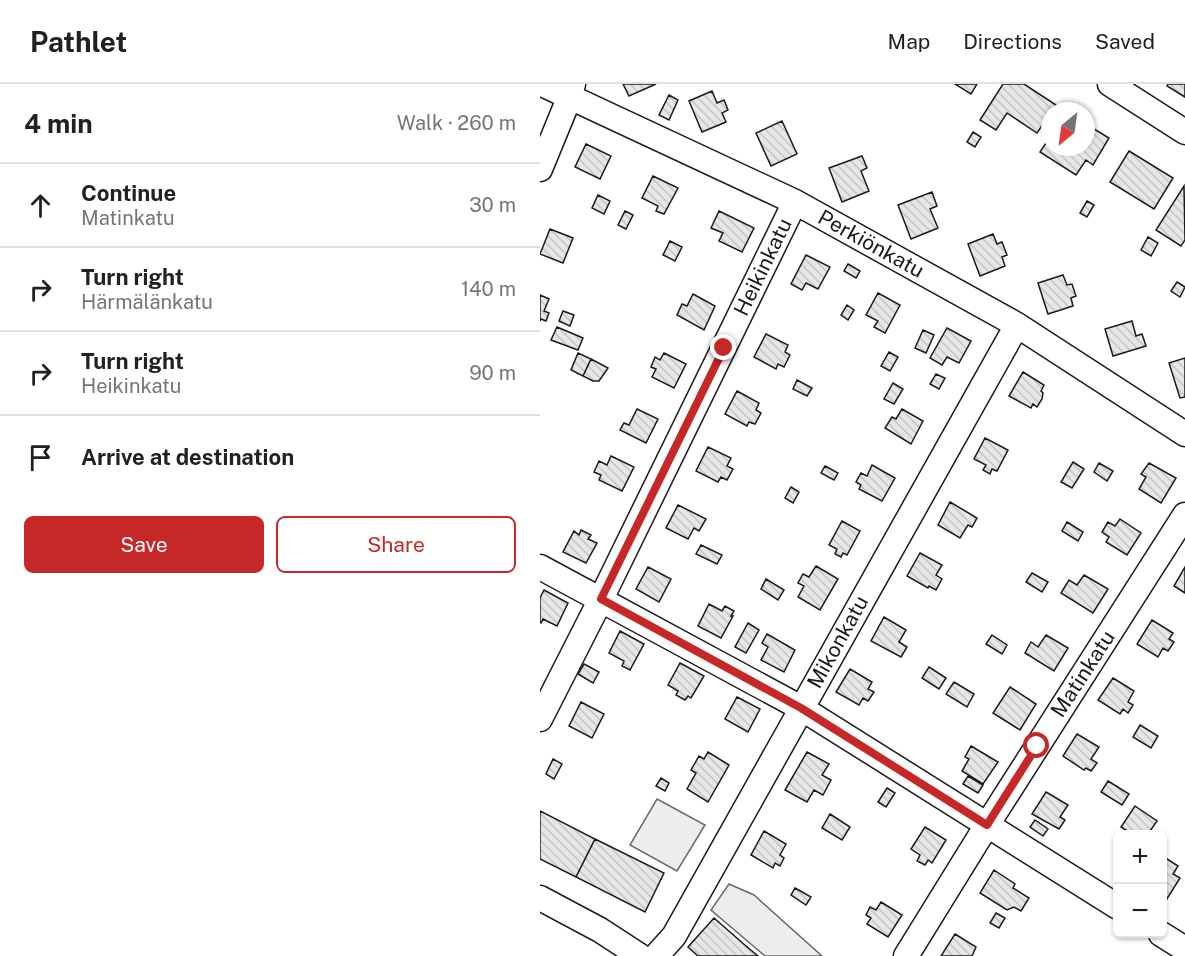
<!DOCTYPE html>
<html lang="en">
<head>
<meta charset="utf-8">
<style>
  body { margin:0; font-family:"Public Sans",sans-serif; background:#f6f6f6; color:#202124 }
  .controls { position:absolute; right:18px; bottom:18px; display:grid; overflow:hidden; border-radius:9px; box-shadow:0 2px 4px #0004 }
  .controls button { width:54px; height:54px; display:grid; place-items:center; padding:0; border:0; border-bottom:2px solid #e0e0e0; background:#fff; color:#202124; font:30px sans-serif }
  .compass { position:absolute; left:501px; top:18px; width:54px; height:54px; border-radius:50%; background:#fff; box-shadow:0 2px 4px #0004; rotate:209deg }
  .stop { position:absolute; width:18px; height:18px; margin:-14px; border:4px solid #c62828; border-radius:50%; background:#fff }
  .stop.end { background:#c62828; border-color:#fff; box-shadow:0 2px 6px #0008 }
  .list { margin:0; padding:0; list-style:none }
  h2 { display:flex; justify-content:space-between; align-items:center; height:78px; margin:0; padding:0 24px; font-size:26px }
  h2 small { font-size:20px; font-weight:400; color:#757577 }
  .list li { display:grid; grid-template-columns:39px 1fr auto; gap:18px; align-items:center; box-sizing:border-box; height:84px; padding:0 24px; border-top:2px solid #e0e0e0 }
  .list b { display:block; font-size:22px; white-space:nowrap }
  .list p { margin:0; font-size:20px; white-space:nowrap; color:#757577 }
  .list em { font-size:20px; font-style:normal; color:#757577 }
  .actions { display:flex; gap:12px; padding:18px 24px }
  .actions a { flex:1; padding:14px 0; border:2px solid #c62828; border-radius:9px; text-align:center; font-size:21px; color:#c62828 }
  .actions .main { background:#c62828; color:#fff }
  .icon { flex:none; width:33px; height:33px; fill:none; stroke:currentColor; stroke-width:2; stroke-linecap:round; stroke-linejoin:round }
  .map { position:relative; flex:none; width:645px; height:872px; overflow:hidden }
  header { display:flex; align-items:center; gap:36px; box-sizing:border-box; height:84px; padding:0 30px; background:#fff; border-bottom:2px solid #e0e0e0 }
  header strong { font-size:28px }
  nav { display:flex; gap:33px; margin-inline-start:auto; font-size:21px }
  main { display:flex }
  aside { flex:1; background:#fff }
  .map>svg:first-child { display:block }
</style>
</head>
<body>
<header>
<strong>Pathlet</strong>
<nav><a>Map</a><a>Directions</a><a>Saved</a></nav>
</header>
<main>
<aside>
<h2>4 min<small>Walk · 260 m</small></h2>
<ul class="list">
<li><svg class="icon" aria-label="ahead" viewBox="0 0 24 24"><path d="M12 20V5M6 11l6-6 6 6"/></svg><div><b>Continue</b><p>Matinkatu</p></div><em>30 m</em></li>
<li><svg class="icon" aria-label="right" viewBox="0 0 24 24"><path d="M7 20v-9h11M14 6l5 5-5 5"/></svg><div><b>Turn right</b><p>Härmälänkatu</p></div><em>140 m</em></li>
<li><svg class="icon" aria-label="right" viewBox="0 0 24 24"><path d="M7 20v-9h11M14 6l5 5-5 5"/></svg><div><b>Turn right</b><p>Heikinkatu</p></div><em>90 m</em></li>
<li><svg class="icon" aria-label="arrive" viewBox="0 0 24 24"><path d="M6 21V4h12l-3 4 3 4H6"/></svg><div><b>Arrive at destination</b></div></li>
</ul>
<div class="actions"><a class="main">Save</a><a>Share</a></div>
</aside>
<div class="map">
<svg width="645" height="872" viewBox="0 0 645 872">
  <defs>
    <pattern id="building-back-hatch" width="6" height="6" patternUnits="userSpaceOnUse" patternTransform="scale(1.5)"><rect width="6" height="6" fill="#e6e6e6"/><path d="M-1 5l2 2M0 0l6 6M5-1l2 2" fill="none" stroke="#c5c5c5"/></pattern>
  </defs>
  <rect width="100%" height="100%" fill="#fff"/>
  <path fill="#ededed" stroke="#6a6a6a" stroke-width="1.5" d="M117,715l48,26 -28,46 -47,-26z
    M189,800l25,11 68,61h-57l-54,-46z"/>
  <path fill="url(#building-back-hatch)" stroke="#1a1a1a" stroke-width="1.5" d="M83,0h33l-27,12z
    M415,0h22l-6,10z
    M463,0h21l32,21 -19,28 -30,-20 -11,17 -16,-10z
    M628,0h17v13l-18,-11z
    M172,7l5,12 7,-3 4,10 -6,3 4,9 -24,10 -13,-31z
    M129,11l9,5 -9,20 -10,-5z
    M242,37l15,33 -26,12 -15,-33z
    M546,40l23,14 -16,27 -7,-5 -10,15 -36,-23 10,-15v10h36z
    M433,48l8,5 -6,10 -8,-5z
    M46,60l25,12 -11,23 -25,-12z
    M589,67l44,27 -19,31 -44,-27z
    M322,72l5,12 -6,3 8,20 -27,11 -13,-34z
    M113,92l25,12 -14,26 -8,-3 2,-5 -16,-8z
    M644,102l1,54 -4,6 -25,-16z
    M392,108l5,14 -7,3 8,19 -27,11 -13,-34z
    M58,111l12,6 -6,13 -12,-6z
    M547,117l7,4 -7,12 -7,-4z
    M85,127l8,4 -7,14 -8,-4z
    M179,127l35,17 -12,24 -23,-11 4,-8 -12,-5z
    M10,145l23,9 -10,25 -23,-9z
    M453,150l4,10 5,-2 5,13 -5,2 3,9 -25,10 -12,-32z
    M608,153l10,6 -7,13 -10,-6z
    M130,157l12,6 -7,14 -12,-6z
    M266,171l24,12 -12,22 -12,-6 -4,7 -11,-6z
    M308,180l12,7 -4,7 -12,-7z
    M523,191l4,10 5,-1 4,12 -5,2 2,8 -25,8 -10,-31z
    M637,198l8,5 -5,10 -9,-6z
    M338,209l22,12 -15,28 -11,-6 4,-6 -12,-6z
    M153,210l22,12 -11,24 -27,-15 5,-11 5,2z
    M0,211l9,4 -5,12 5,2 -3,8 -5,-2 -1,2z
    M307,221l7,5 -6,10 -7,-5z
    M23,227l11,4 -4,11 -11,-5z
    M592,237l4,15 6,-2 4,12 -33,10 -8,-27z
    M17,243l26,11 -5,12 -27,-10z
    M407,244l24,13 -12,22 -12,-6 -5,8 -12,-7z
    M383,246l11,5 -8,18 -11,-5z
    M226,250l22,11 -3,7 5,3 -6,12 -6,-3 -2,5 -22,-12z
    M349,268l9,5 -8,14 -9,-5z
    M38,269l13,6 -8,17 -12,-6z
    M124,269l22,11 -12,24 -22,-11 4,-8 -5,-2 4,-10 5,3z
    M645,274v39l-5,1 -11,-35z
    M51,275l17,9 -9,13h-6l-10,-5z
    M483,288l21,13 -3,6 2,2 -1,6 -5,8 -4,-3 -2,4 -22,-12z
    M396,290l9,4 -6,11 -9,-5z
    M257,296l15,8 -5,8 -14,-7z
    M353,299l10,6 -9,15 -10,-5z
    M197,307l22,12 -3,7 5,3 -6,11 -6,-2 -2,4 -22,-12z
    M97,325l21,10 -12,24 -26,-13 4,-7 5,2z
    M362,325l21,12 -12,23 -26,-16 7,-11 4,2z
    M445,354l23,12 -11,21 -5,-2 -2,5 -7,-4 3,-5 -12,-6z
    M168,363l23,11 -4,8 6,3 -6,11 -6,-3 -3,5 -22,-11z
    M71,372l23,11 -12,24 -23,-11 2,-5 -7,-3 5,-11 8,4z
    M533,378l11,7 -12,19 -11,-6z
    M559,379l14,8 -6,10 -13,-9z
    M609,379l27,15 -15,25 -22,-14 7,-12 -5,-3z
    M332,381l23,13 -13,23 -23,-12 2,-4 -5,-3 5,-9 6,3z
    M285,382l13,7 -4,7 -13,-7z
    M251,403l8,5 -6,11 -8,-5z
    M410,418l27,16 -5,9 -4,-2 -8,13 -22,-13z
    M138,421l28,14 -7,12 -5,-3 -6,11 -22,-11z
    M580,435l21,14 -14,22 -21,-13 3,-5 -7,-5 6,-10 7,4z
    M302,437l18,10 -13,24 -4,-2 -2,4 -6,-3 2,-5 -8,-4z
    M527,438l16,10 -5,9 -16,-10z
    M41,446l10,5 -3,4 9,4 -11,20 -23,-11 11,-21 5,4z
    M161,461l21,10 -5,9 -21,-10z
    M380,469l22,12 -6,10 6,4 -6,11 -7,-4 -1,2 -21,-12z
    M276,482l22,13 -18,31 -22,-13 6,-11 -6,-3 5,-9 6,3z
    M108,483l23,12 -12,23 -23,-13z
    M645,483v26l-11,-7z
    M492,489l16,9 -6,10 -16,-10z
    M544,491l24,14 -15,24 -32,-20 8,-13 8,5z
    M226,495l18,11 -6,10 -17,-11z
    M4,506l24,13 -11,23 -14,-7 -2,4 -1,-1v-24z
    M169,520l13,7 3,-5 9,5 -3,5h2l-12,22 -23,-12z
    M344,533l22,13 -7,12 8,5 -6,10 -30,-16z
    M612,536l21,13 -4,6 5,3 -6,9 -5,-3 -5,9 -21,-13z
    M208,539l11,7 -13,23 -11,-6z
    M80,547l24,13 -14,26 -8,-4 2,-5 -15,-8z
    M227,550l28,16 -11,22 -23,-12 7,-13 -6,-4z
    M452,551l15,10 -5,9 -16,-10z
    M506,551l22,13 -14,23 -29,-18 6,-11 7,5z
    M140,579l24,13 -13,22 -3,-2 -3,4 -9,-5 2,-4 -10,-6z
    M44,580l15,8 -6,11 -15,-9z
    M389,583l17,11 -7,11 -17,-11z
    M310,585l22,13 -4,7 6,3 -6,9 -5,-3 -4,7 -23,-13z
    M573,594l21,13 -6,11 5,3 -5,8 -5,-4 -3,5 -22,-14z
    M414,598l20,12 -7,13 -21,-13z
    M470,603l26,17 -16,26 -27,-17z
    M197,613l23,12 -12,23 -23,-13z
    M41,618l23,12 -12,24 -23,-12z
    M600,641l18,11 -7,12 -18,-11z
    M537,650l22,13 -8,12 6,4 -6,8 -5,-3 -2,2 -21,-14z
    M431,662l27,16 -15,22 -21,-13 7,-12 -4,-2z
    M168,668l21,13 -21,37 -21,-13 9,-16 -5,-3 8,-14 5,3z
    M267,668l22,12 -7,11 9,5 -8,15 -9,-5 -7,12 -22,-12z
    M13,675l9,5 -8,15 -8,-5z
    M428,692l15,9 -5,8 -15,-9z
    M121,694l8,5 -4,8 -9,-5z
    M568,697l21,13 -7,11 -21,-13z
    M347,704l8,5 -9,14 -8,-5z
    M506,708l22,13 -8,12 5,3 -6,9 -27,-15z
    M595,722l22,15 -9,13h-16l-11,-7z
    M0,727l55,28 -19,38 -36,-18z
    M290,730l20,13 -8,13 -20,-12z
    M495,736l13,9 -5,7 -13,-9z
    M385,743l21,13 -14,23 -4,-3 -3,5 -8,-4 3,-6 -9,-6z
    M224,747l22,13 -6,11 4,3 -4,8 -5,-3 -2,5 -22,-13z
    M55,755l69,34 -19,39 -69,-35z
    M624,773l14,9 -5,8 7,4 -15,24 -3,-2z
    M454,786l21,14 -2,4 16,10 -8,13 -7,-4 -7,3 -27,-17z
    M255,804l16,9 -5,8 -15,-10z
    M341,818l21,13 -14,22 -21,-13 4,-6 -5,-3 4,-8 6,3z
    M456,829l9,5 -6,10 -9,-5z
    M174,834l32,28 12,10h-60l-10,-9z
    M415,850l21,13 -4,9h-31z"/>
  <g fill="none" stroke-linecap="round" stroke-linejoin="round">
    <g stroke="#1a1a1a" stroke-width="27">
      <path id="minor" d="M2,0l253,118 222,123 168,109
        M570,0l75,48
        M0,85l30,-73 3,-12
        M0,483l261,141 317,199
        M0,635l61,-120 194,-397
        M0,814l60,32 40,26
        M621,850l24,15
        M116,872l18,-20 343,-611
        M366,872l81,-131 198,-310"/>
    </g>
    <use href="#minor" stroke="#fff" stroke-width="24"/>
  </g>
  <g fill="none" stroke-linecap="round" stroke-linejoin="round">
    <path stroke="#c62828" stroke-width="8" d="M184,264l-123,251 200,109 186,117 50,-79"/>
  </g>
  <g text-anchor="middle" stroke-width="4.5" stroke-linejoin="round" paint-order="stroke">
    <g font-size="21" fill="#1a1a1a" stroke="#fff">
      <text transform="translate(331 160) rotate(29)" y="7">Perkiönkatu</text>
      <text transform="translate(223 183) rotate(-64)" y="7">Heikinkatu</text>
      <text transform="translate(298 558) rotate(-61)" y="7">Mikonkatu</text>
      <text transform="translate(543 590) rotate(-57)" y="7">Matinkatu</text>
    </g>
  </g>
</svg>
<div class="controls">
<button>+</button>
<button>−</button>
</div>
<svg class="compass" viewBox="-18 -18 36 36"><path d="M0-13l5 13h-10z" fill="#e53935"/><path d="M0 13l5-13h-10z" fill="#757577"/></svg>
<div class="stop" style="left:497px;top:662px"></div>
<div class="stop end" style="left:184px;top:264px"></div>
</div>
</main>
</body>
</html>
